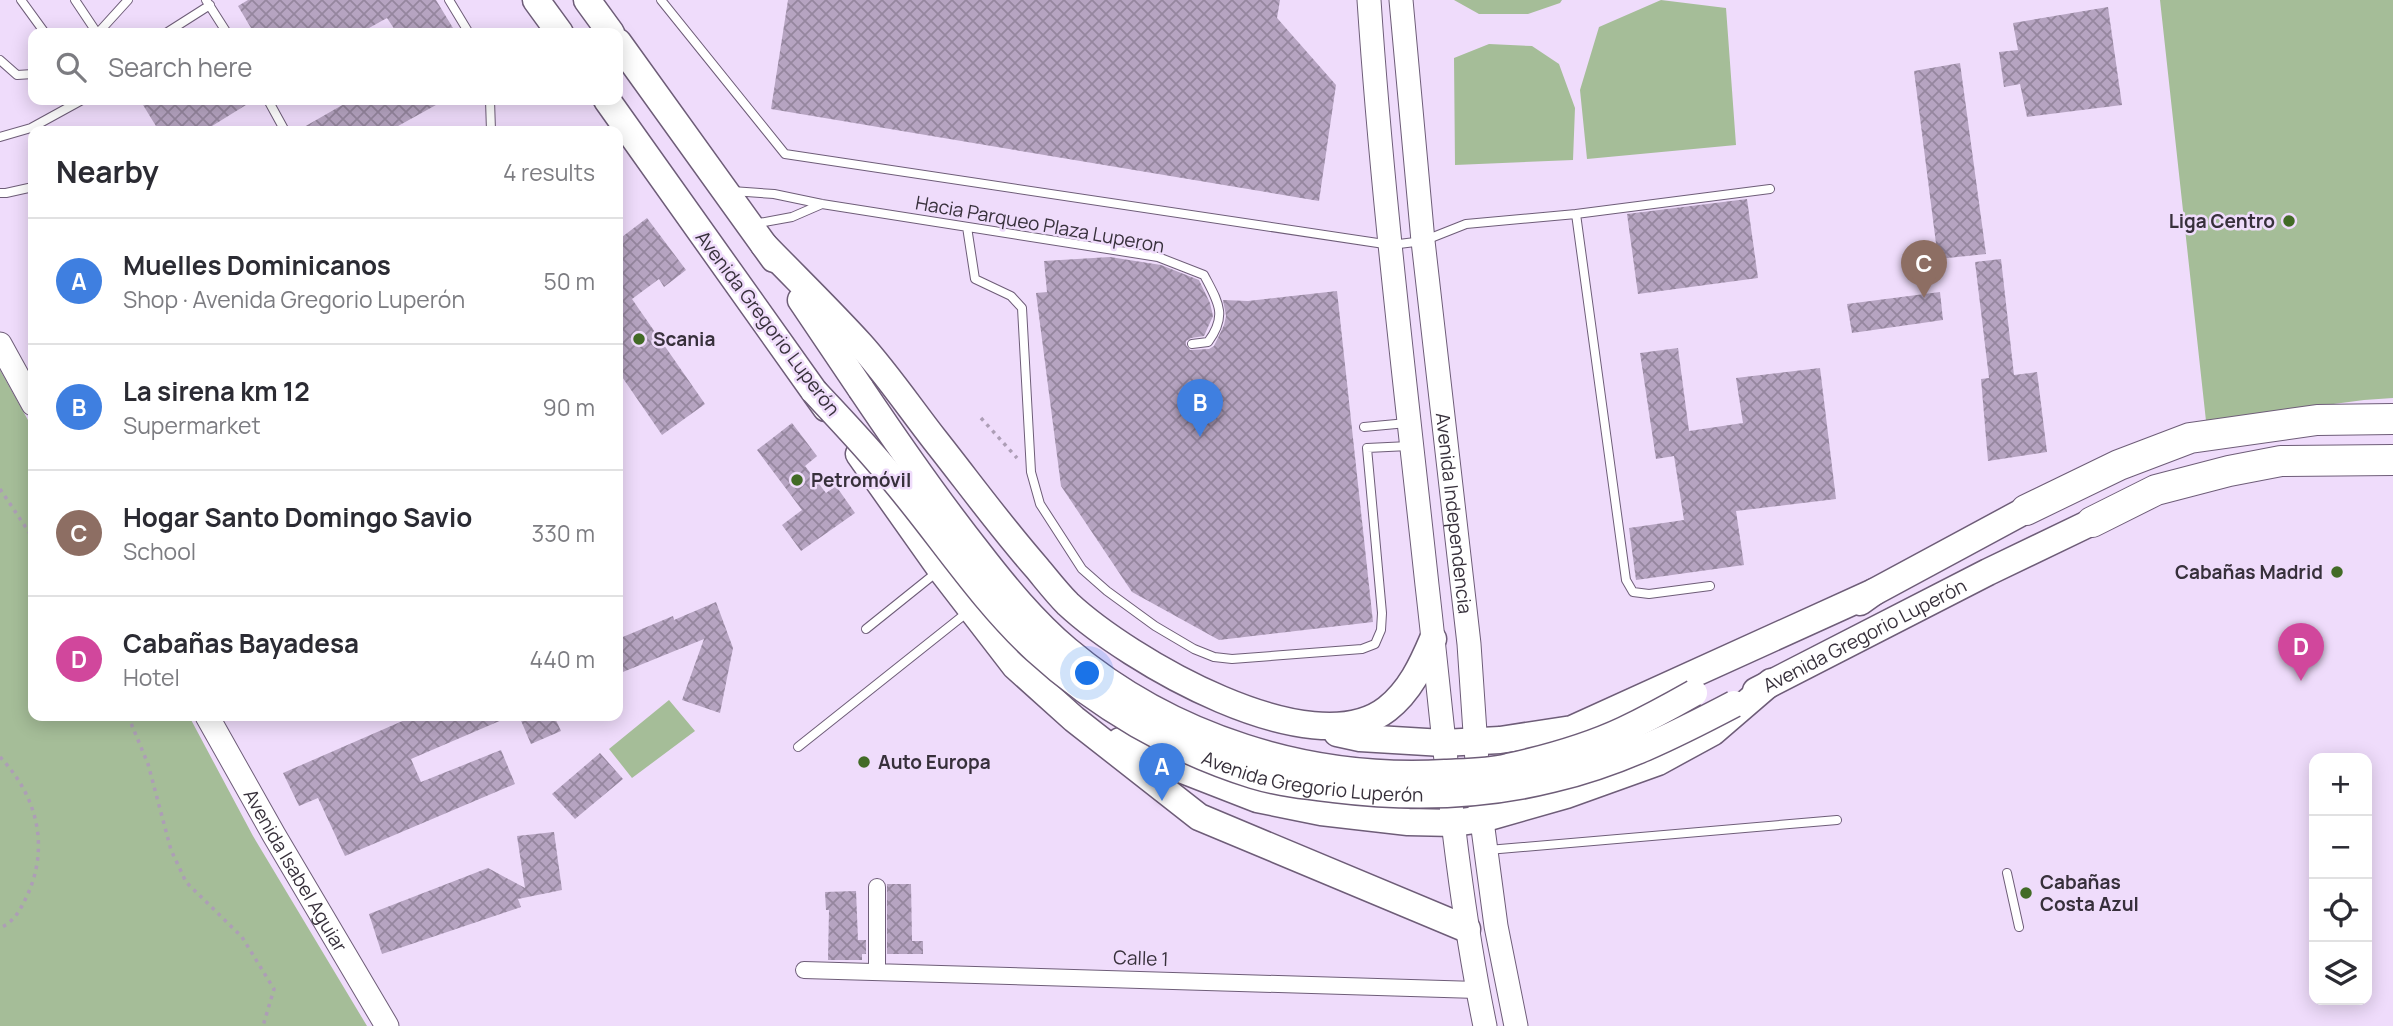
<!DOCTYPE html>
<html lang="en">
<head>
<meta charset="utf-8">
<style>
  body { margin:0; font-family:Manrope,sans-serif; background:#f2f2f3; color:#2b2b33 }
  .controls { position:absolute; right:21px; bottom:21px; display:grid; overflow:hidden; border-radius:14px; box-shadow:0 4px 18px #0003 }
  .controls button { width:63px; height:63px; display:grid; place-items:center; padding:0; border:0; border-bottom:2px solid #e1e1e2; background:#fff; color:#2b2b33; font:35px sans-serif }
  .you { position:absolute; left:1088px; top:674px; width:24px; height:24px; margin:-18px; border:5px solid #fff; border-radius:50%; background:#1a73e8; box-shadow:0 0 0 10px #1a73e833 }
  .badge { display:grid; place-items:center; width:46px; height:46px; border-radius:50%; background:#2563eb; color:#fff; font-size:23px; font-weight:700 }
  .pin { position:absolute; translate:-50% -58px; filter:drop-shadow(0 2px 4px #0008) }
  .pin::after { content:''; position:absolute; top:37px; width:24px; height:21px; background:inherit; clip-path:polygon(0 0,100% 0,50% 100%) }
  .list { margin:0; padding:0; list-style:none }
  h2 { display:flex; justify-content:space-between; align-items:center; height:91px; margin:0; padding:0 28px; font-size:30px }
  h2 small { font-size:23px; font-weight:400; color:#7c7c81 }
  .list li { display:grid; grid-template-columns:46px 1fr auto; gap:21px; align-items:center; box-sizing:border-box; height:126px; padding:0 28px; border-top:2px solid #e1e1e2 }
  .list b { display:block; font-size:26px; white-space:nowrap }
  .list p { margin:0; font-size:23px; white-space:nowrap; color:#7c7c81 }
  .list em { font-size:23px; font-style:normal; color:#7c7c81 }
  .icon { flex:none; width:38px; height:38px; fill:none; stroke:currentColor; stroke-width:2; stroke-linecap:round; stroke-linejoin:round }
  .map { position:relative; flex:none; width:2393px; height:1026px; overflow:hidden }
  .search { position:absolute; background:#fff; box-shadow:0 4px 18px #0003; left:28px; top:28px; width:595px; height:77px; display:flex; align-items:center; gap:18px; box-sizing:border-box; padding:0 24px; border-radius:14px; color:#7c7c81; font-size:26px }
  .panel { position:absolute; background:#fff; box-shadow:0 4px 18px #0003; left:28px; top:126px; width:595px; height:595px; border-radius:14px }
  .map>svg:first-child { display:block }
</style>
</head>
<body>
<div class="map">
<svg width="2393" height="1026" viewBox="0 0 2393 1026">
  <defs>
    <pattern id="building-cross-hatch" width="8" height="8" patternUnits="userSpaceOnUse" patternTransform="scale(1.75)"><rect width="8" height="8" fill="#b6a4c1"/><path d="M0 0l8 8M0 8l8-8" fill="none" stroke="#95869e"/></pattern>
  </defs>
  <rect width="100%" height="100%" fill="#efdcfb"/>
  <path fill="#a5bd98" d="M1454,0h108l-2,3 -32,11h-49z
    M1661,0l65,8 10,137 -149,14 -7,-69 19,-63z
    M2160,0h233v398l-29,2 -158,21z
    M1489,44l43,2 27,18 16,44 -2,52 -118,5 -1,-107z
    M0,370l33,59v287h156l64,120 114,190h-367z
    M669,700l26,31 -63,47 -23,-29z"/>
  <path fill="url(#building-cross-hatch)" d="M248,0h188l20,33h-59l-10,-15 -27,15h-106l-16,-27z
    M788,0h492l-3,18 59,67 -17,116 -548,-92z
    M2108,7l14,98 -95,12 -7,-33 -16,3 -5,-35 19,-2 -5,-27z
    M1960,63l26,191 -48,5 -24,-188z
    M140,100h114l-50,31h-45z
    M351,100h94l-56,31h-92z
    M1747,199l11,79 -120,16 -11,-80z
    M647,218l39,52 -22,17 -5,-8 -27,20 73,105 -43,31 -44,-64v-131z
    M1110,257l51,8 38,15 11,23 3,13 -9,20 -13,2 -5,3v4l4,5 19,-1 5,-3 10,-21 2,-9 -3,-16 25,1 89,-10 36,331 -154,18 -87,-48 -71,-106 -25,-193 11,-1 -3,-31z
    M2001,259l13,116 23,-3 10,80 -59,9 -7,-82 8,-1 -14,-116z
    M1940,292l3,28 -91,13 -5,-29z
    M1678,348l11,83 54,-8 -7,-45 84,-10 16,131 -100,12 8,54 -108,15 -7,-52 55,-8 -10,-64 -18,3 -16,-106z
    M792,423l25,33 -12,10 21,27 10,-7 19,27 -54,38 -19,-26 20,-15 -45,-60z
    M716,602l17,46 -13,65 -38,-13 22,-61 -86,35v-35l55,-23 1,4z
    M414,716h97l-100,43 10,23 80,-32 14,34 -170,72 -27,-58 -19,8 -16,-33z
    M519,716h35l7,15 -30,13z
    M600,753l23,26 -48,40 -23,-25z
    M554,832l8,58 -44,9 3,8 -139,47 -13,-40 119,-46 37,20 -8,-52z
    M887,884h24l1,57h11v13h-36z
    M856,891l2,49h8v14h-4v6h-34l1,-50h-3l-1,-18z"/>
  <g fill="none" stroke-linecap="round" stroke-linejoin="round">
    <g stroke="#6e5d78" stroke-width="10">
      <path id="lane" d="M21,0l24,33
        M75,0l22,33
        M206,0l21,33
        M449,0l20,33
        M661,0l124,154 606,91 32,-4 43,-17 110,-10 194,-25
        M98,33l30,-33
        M166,33l44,-28
        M0,60l17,15 16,-1
        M268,100l17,31
        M490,100l1,31
        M0,137l31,-9 51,-28
        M732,191l42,3 48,10 336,53 46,18c14,27 24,40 4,67l-16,2
        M0,193h6l27,-6
        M1576,214l50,366 7,12 16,2 61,-8
        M754,224l38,-7 30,-13
        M967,227l8,52 36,17 11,12 9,164 9,32 42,65 25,22 48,35 39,23 20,8 18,2 130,-10 13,-5 6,-14 1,-17 -15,-165 42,-2
        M1364,427l43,-4
        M866,629l71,-57
        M798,747l171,-136
        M1488,850l349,-30
        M2007,873l12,54"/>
    </g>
    <g stroke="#6e5d78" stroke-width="18">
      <path id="street" d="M877,887v84
        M804,970l673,20"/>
    </g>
    <g stroke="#6e5d78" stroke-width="25">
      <g id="secondary">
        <path d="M1369,0c13,195 37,390 58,585 17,147 28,296 58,441"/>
        <path id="s1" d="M1401,0l22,241 46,403 11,162 16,120 20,100"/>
        <path d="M0,344l33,60"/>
        <path id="s2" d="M207,716l67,119 113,191"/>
      </g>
    </g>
    <g stroke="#6e5d78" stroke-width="29">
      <g id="primary">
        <path d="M536,0l24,33"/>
        <path d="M587,0l24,33"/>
        <path d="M618,42l156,217"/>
        <path d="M607,100l219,308"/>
        <path d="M764,245c32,33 65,65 96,99 27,30 50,64 75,96 34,43 66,87 102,128 10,12 20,25 31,36 59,55 243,164 319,105 23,-18 35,-44 46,-70"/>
        <path d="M801,300l60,89"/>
        <path d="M859,454l82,116 74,96 59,53 125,98 268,112"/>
        <path d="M1860,602l14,-10 152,-82"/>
        <path id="s3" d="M1756,691l232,-119 104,-50"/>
        <path d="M1337,733l23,5 83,5 57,-3 72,-11 302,-137"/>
        <path d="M1120,741l42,21 95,37 64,13 87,10 46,1 28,-4 84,-24 92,-33 55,-30 58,-50"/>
      </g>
    </g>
    <g stroke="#6e5d78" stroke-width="32">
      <path id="highway" d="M2026,510l93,-45 71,-27 127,-18 76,-1
        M2092,522l64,-32 73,-19 52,-10 112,-1"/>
    </g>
    <path stroke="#ad9eb6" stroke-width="3.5" stroke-dasharray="3.5 5" stroke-linecap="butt" d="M981,418l36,40
      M0,489l33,49
      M128,716l20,48 23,86 15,32 56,55 32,52 -11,37
      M0,757c37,39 50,89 27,139 -7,14 -12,25 -27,32"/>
    <use href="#lane" stroke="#fff" stroke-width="8"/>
    <use href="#street" stroke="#fff" stroke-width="16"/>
    <use href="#secondary" stroke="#fff" stroke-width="23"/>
    <use href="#primary" stroke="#fff" stroke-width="26"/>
    <use href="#highway" stroke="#fff" stroke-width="30"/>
    <g stroke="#6e5d78" stroke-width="29" stroke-linecap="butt">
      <g id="primary-bridge">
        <path d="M861,389c37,55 75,110 117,163 27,35 55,69 89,98 104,88 242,131 378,123 20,-1 43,-1 63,-6 36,-8 82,-21 116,-37 23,-11 47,-24 70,-37"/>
        <path id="s4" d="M814,391c25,27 51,54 74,82 50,58 91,124 148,177 61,56 137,100 217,125 26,8 54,11 81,14 73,9 146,8 218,-10 65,-15 123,-44 182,-75"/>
      </g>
    </g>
    <use href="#primary-bridge" stroke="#fff" stroke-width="26"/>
  </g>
  <g fill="#426b26" stroke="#efdcfb" stroke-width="2.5">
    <circle cx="2289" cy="221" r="7"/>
    <circle cx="639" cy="339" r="7"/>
    <circle cx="797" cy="480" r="7"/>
    <circle cx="2337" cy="572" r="7"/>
    <circle cx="864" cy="762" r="7"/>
    <circle cx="2026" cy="893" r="7"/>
  </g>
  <g text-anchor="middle" stroke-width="5" stroke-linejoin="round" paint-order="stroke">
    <g font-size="19" font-weight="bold" fill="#37303b" stroke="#efdcfb" text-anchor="start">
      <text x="2275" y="228" text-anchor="end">Liga Centro</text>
      <text x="653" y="346">Scania</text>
      <text x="811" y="487">Petromóvil</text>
      <text x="2323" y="579" text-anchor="end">Cabañas Madrid</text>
      <text x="878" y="769">Auto Europa</text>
      <text x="2040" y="889">Cabañas<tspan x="2040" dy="22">Costa Azul</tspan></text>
    </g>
    <g font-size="19" fill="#37303b" stroke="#efdcfb">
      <text transform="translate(1040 224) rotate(10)" y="7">Hacia Parqueo Plaza Luperon</text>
      <text transform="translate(768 323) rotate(53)" y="7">Avenida Gregorio Luperón</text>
      <text dy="7" stroke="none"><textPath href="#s1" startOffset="516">Avenida Independencia</textPath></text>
      <text dy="7" stroke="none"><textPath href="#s3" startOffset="122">Avenida Gregorio Luperón</textPath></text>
      <text dy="7" stroke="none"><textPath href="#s4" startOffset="653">Avenida Gregorio Luperón</textPath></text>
      <text dy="7" stroke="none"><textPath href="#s2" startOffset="178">Avenida Isabel Aguiar</textPath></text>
      <text transform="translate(1141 958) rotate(2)" y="7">Calle 1</text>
    </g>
  </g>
</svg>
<div class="controls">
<button>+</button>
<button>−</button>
<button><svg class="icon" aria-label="locate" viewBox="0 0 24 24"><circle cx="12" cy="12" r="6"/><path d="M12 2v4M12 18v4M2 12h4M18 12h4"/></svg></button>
<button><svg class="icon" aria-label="layers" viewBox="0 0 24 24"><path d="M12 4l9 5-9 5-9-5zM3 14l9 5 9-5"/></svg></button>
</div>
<div class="you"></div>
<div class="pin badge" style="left:1162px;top:801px;background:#3f7fe0">A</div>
<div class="pin badge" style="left:1200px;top:437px;background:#3f7fe0">B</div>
<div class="pin badge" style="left:1924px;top:298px;background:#8d6e63">C</div>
<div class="pin badge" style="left:2301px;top:681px;background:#d1479c">D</div>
<div class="search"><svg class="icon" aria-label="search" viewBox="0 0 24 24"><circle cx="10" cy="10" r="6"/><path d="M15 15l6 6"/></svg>Search here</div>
<section class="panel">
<h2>Nearby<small>4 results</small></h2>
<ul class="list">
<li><span class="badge" style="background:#3f7fe0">A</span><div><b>Muelles Dominicanos</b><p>Shop · Avenida Gregorio Luperón</p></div><em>50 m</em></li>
<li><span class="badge" style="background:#3f7fe0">B</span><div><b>La sirena km 12</b><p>Supermarket</p></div><em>90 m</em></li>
<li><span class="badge" style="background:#8d6e63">C</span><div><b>Hogar Santo Domingo Savio</b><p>School</p></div><em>330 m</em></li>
<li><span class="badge" style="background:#d1479c">D</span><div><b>Cabañas Bayadesa</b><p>Hotel</p></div><em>440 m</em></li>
</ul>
</section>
</div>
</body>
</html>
